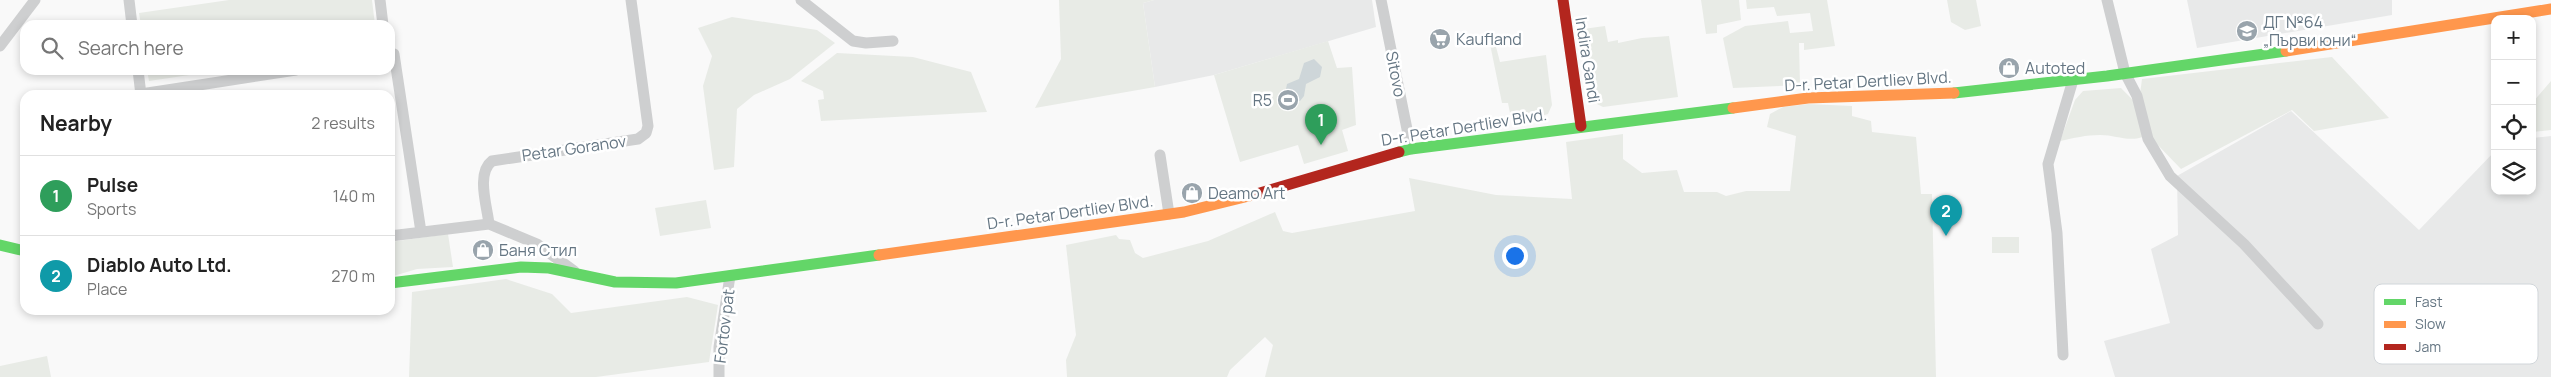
<!DOCTYPE html>
<html lang="en">
<head>
<meta charset="utf-8">
<style>
  body { margin:0; font-family:Manrope,sans-serif; background:#f6f6f6; color:#222 }
  .controls { position:absolute; right:15px; top:15px; display:grid; overflow:hidden; border-radius:10px; box-shadow:0 2px 8px #0003 }
  .controls button { width:45px; height:45px; display:grid; place-items:center; padding:0; border:0; border-bottom:1px solid #e0e0e0; background:#fff; color:#222; font:25px sans-serif }
  .you { position:absolute; left:1514px; top:255px; width:18px; height:18px; margin:-12px; border:4px solid #fff; border-radius:50%; background:#1a73e8; box-shadow:0 0 0 8px #1a73e833 }
  .badge { display:grid; place-items:center; width:32px; height:32px; border-radius:50%; background:#585c60; color:#fff; font-size:16px; font-weight:700 }
  .pin { position:absolute; translate:-50% -41px; filter:drop-shadow(0 1px 2px #0008) }
  .pin::after { content:''; position:absolute; top:26px; width:18px; height:15px; background:inherit; clip-path:polygon(0 0,100% 0,50% 100%) }
  .list { margin:0; padding:0; list-style:none }
  h2 { display:flex; justify-content:space-between; align-items:center; height:65px; margin:0; padding:0 20px; font-size:21px }
  h2 small { font-size:16px; font-weight:400; color:#767676 }
  .list li { display:grid; grid-template-columns:32px 1fr auto; gap:15px; align-items:center; box-sizing:border-box; height:80px; padding:0 20px; border-top:1px solid #e0e0e0 }
  .list b { display:block; font-size:19px; white-space:nowrap }
  .list p { margin:0; font-size:16px; white-space:nowrap; color:#767676 }
  .list em { font-size:16px; font-style:normal; color:#767676 }
  .icon { flex:none; width:28px; height:28px; fill:none; stroke:currentColor; stroke-width:2; stroke-linecap:round; stroke-linejoin:round }
  .map { position:relative; flex:none; width:2551px; height:377px; overflow:hidden }
  .search { position:absolute; background:#fff; box-shadow:0 2px 8px #0003; left:20px; top:20px; width:375px; height:55px; display:flex; align-items:center; gap:12px; box-sizing:border-box; padding:0 18px; border-radius:15px; color:#767676; font-size:19px }
  .panel { position:absolute; background:#fff; box-shadow:0 2px 8px #0003; left:20px; top:90px; width:375px; height:225px; border-radius:15px }
  .map>svg:first-child { display:block }
</style>
</head>
<body>
<div class="map">
<svg width="2551" height="377" viewBox="0 0 2551 377">
  <rect width="100%" height="100%" fill="#f9f9f9"/>
  <path fill="#e8e9e9" d="M1154,0h218l4,27 -162,48 -59,12 -12,-84z
    M2187,0h205v15l-195,33z
    M2291,111l128,119 76,-79v40h37v-53l19,-2v241h-436l-11,-36 66,-18 -19,-74 27,-14 -1,-59z"/>
  <path fill="#e8ebe6" d="M229,0h143l3,25h-234l-2,-12z
    M1059,0h95l-11,3 12,84 -120,21 26,-49z
    M1701,0h38l2,20 -24,5v8l-11,1z
    M1746,0h81l8,46 -31,4v-7h-5l1,42 -67,3 -10,-50 22,-12 43,-5 2,12 23,-2 -3,-18 -33,3 -3,-9 -27,2z
    M1947,0h29l5,26 -16,4 -14,-8z
    M732,17l85,13 18,13 -45,36 -36,16 -17,14 -3,58 -20,3 -11,-84 9,-30 -14,-28z
    M1605,26l3,16 10,-2v3l24,-5 27,-2 9,61 -75,10 -6,-3 -5,-8 -9,-67z
    M1328,41l9,27 15,-1 4,58 -14,5 6,21 -44,13 -6,-19 -58,17 -26,-87z
    M1495,43l5,19 46,-7 6,50 -4,9 -7,2 -30,2 -3,-15h-6l-12,-59z
    M837,53l76,4 58,15 16,40 -166,9 -3,-21 6,-1 -1,-8 -22,-10z
    M2332,57l57,61 -75,13 -22,-21 -111,59 -29,-30 -12,-45 2,-15z
    M147,70h76l-74,11z
    M2551,81v49l-19,2v-29z
    M2121,88l12,12 10,37c-16,5 -27,-2 -43,-2 -14,0 -26,3 -40,6l15,-41 8,-9z
    M1808,104l44,2v10l19,5 1,11 44,5 5,57h11l4,183h-671l8,-32 -8,-8 -35,33 -3,7h-160l-1,-17 10,-25 -10,-90 50,-10 3,4 11,1 5,13 8,5 65,-17 67,-29 8,19 9,2 123,-22 -6,-33 87,17 76,4 -6,-57 57,-8v25l19,14 35,-3 7,22h33l9,4 20,-5h44l6,-55 -29,-9 3,-13 13,-7z
    M706,200l5,28 -51,8 -5,-28z
    M448,234l5,33 -36,2 -27,8v-35z
    M1992,237h27v16h-27z
    M506,279l46,15 19,19 116,-16 31,8 -9,57 -113,15h-187l3,-85z
    M47,356l4,21h-51v-11z"/>
  <path fill="#ced6d9" d="M1314,59l8,8 -2,10 -14,7 -2,12 -4,5 -11,-1 -4,-6 2,-10 12,-5 5,-16z"/>
  <g fill="none" stroke-linecap="round" stroke-linejoin="round">
    <path stroke="#cecfd0" stroke-width="11" d="M129,0l3,25
      M380,0l3,25
      M801,0l52,41 13,2 27,-2
      M1381,0l30,149
      M2107,0l18,73 12,23 11,43 22,37 74,68 74,80
      M0,46l35,-46
      M394,54l27,178
      M138,70l3,25
      M141,94l155,-24
      M1160,155l9,59
      M489,224c-2,-18 -13,-51 3,-63l146,-22 8,-6 2,-7 -17,-126
      M390,236l99,-12 48,20 37,27
      M2063,355l-6,-122 -9,-69 25,-84
      M719,377v-30l11,-71"/>
    <path stroke="#63d668" stroke-width="11" d="M1954,93l153,-17 179,-25
      M1399,152l12,-3 322,-41
      M0,245l25,6
      M390,283l131,-16 28,1 66,14 61,1 203,-28"/>
    <path stroke="#ff974d" stroke-width="11" d="M2286,51l265,-42
      M1733,108l75,-10 146,-5
      M879,255l305,-43 69,-17"/>
    <path stroke="#b3261e" stroke-width="11" d="M1563,0l18,126
      M1253,195l146,-43"/>
  </g>
  <defs>
    <g id="school-disc" transform="scale(1.125)"><circle r="9.5" fill="#99a4ac" stroke="#fff"/><path d="M0-5L7-2L0 1L-7-2ZM-4 1L0 2.5L4 1V4Q0 6-4 4Z" fill="#fff"/></g>
    <g id="supermarket-disc" transform="scale(1.125)"><circle r="9.5" fill="#99a4ac" stroke="#fff"/><path d="M-6-5.5h2.5l.6 2H6L4.5 2H-2.5L-4.4-4H-6ZM-1.5 3.2a1.3 1.3 0 1 0 .1 0ZM3 3.2a1.3 1.3 0 1 0 .1 0Z" fill="#fff"/></g>
    <g id="shop-disc" transform="scale(1.125)"><circle r="9.5" fill="#99a4ac" stroke="#fff"/><path d="M-5-2.5h2.3a2.7 3.5 0 0 1 5.4 0H5L5.5 6h-11ZM-1.5-2.5h3a1.5 2.3 0 0 0-3 0Z" fill="#fff"/></g>
    <g id="stadium-disc" transform="scale(1.125)"><circle r="9.5" fill="#99a4ac" stroke="#fff"/><path d="M0-5a6.5 5 0 1 0 0 10a6.5 5 0 1 0 0-10ZM-3.5-1.8h7v3.6h-7Z" fill="#fff"/></g>
  </defs>
  <g fill-rule="evenodd">
    <use href="#school-disc" x="2247" y="31"/>
    <use href="#supermarket-disc" x="1440" y="39"/>
    <use href="#shop-disc" x="2009" y="68"/>
    <use href="#stadium-disc" x="1288" y="100"/>
    <use href="#shop-disc" x="1192" y="193"/>
    <use href="#shop-disc" x="483" y="250"/>
  </g>
  <g text-anchor="middle" stroke-width="5" stroke-linejoin="round" paint-order="stroke">
    <g font-size="16" fill="#657683" stroke="#fff" text-anchor="start">
      <text x="2263" y="28">ДГ №64<tspan x="2263" dy="18">„Първи юни“</tspan></text>
      <text x="1456" y="45">Kaufland</text>
      <text x="2025" y="74">Autoted</text>
      <text x="1272" y="106" text-anchor="end">R5</text>
      <text x="1208" y="199">Deamo Art</text>
      <text x="499" y="256">Баня Стил</text>
    </g>
    <g font-size="16" fill="#657683" stroke="#fff">
      <text transform="translate(1588 60) rotate(81)" y="6">Indira Gandi</text>
      <text transform="translate(1396 74) rotate(79)" y="6">Sitovo</text>
      <text transform="translate(1868 81) rotate(-3)" y="6">D-r. Petar Dertliev Blvd.</text>
      <text transform="translate(1464 127) rotate(-9)" y="6">D-r. Petar Dertliev Blvd.</text>
      <text transform="translate(574 148) rotate(-8)" y="6">Petar Goranov</text>
      <text transform="translate(1070 212) rotate(-8)" y="6">D-r. Petar Dertliev Blvd.</text>
      <text transform="translate(724 326) rotate(-83)" y="6">Fortov pat</text>
    </g>
  </g>
  <rect x="2374" y="284" width="164" height="80" rx="8" fill="#fff" stroke="#d1d6da" stroke-width="1"/>
  <rect x="2384" y="299" width="22" height="6" fill="#63d668"/>
  <rect x="2384" y="321" width="22" height="7" fill="#ff974d"/>
  <rect x="2384" y="344" width="22" height="6" fill="#b3261e"/>
  <g font-size="14" fill="#657683">
    <text x="2415" y="307">Fast</text>
    <text x="2415" y="329">Slow</text>
    <text x="2415" y="352">Jam</text>
  </g>
</svg>
<div class="controls">
<button>+</button>
<button>−</button>
<button><svg class="icon" aria-label="locate" viewBox="0 0 24 24"><circle cx="12" cy="12" r="6"/><path d="M12 2v4M12 18v4M2 12h4M18 12h4"/></svg></button>
<button><svg class="icon" aria-label="layers" viewBox="0 0 24 24"><path d="M12 4l9 5-9 5-9-5zM3 14l9 5 9-5"/></svg></button>
</div>
<div class="you"></div>
<div class="pin badge" style="left:1321px;top:145px;background:#2e9e5b">1</div>
<div class="pin badge" style="left:1946px;top:236px;background:#0f9aa8">2</div>
<div class="search"><svg class="icon" aria-label="search" viewBox="0 0 24 24"><circle cx="10" cy="10" r="6"/><path d="M15 15l6 6"/></svg>Search here</div>
<section class="panel">
<h2>Nearby<small>2 results</small></h2>
<ul class="list">
<li><span class="badge" style="background:#2e9e5b">1</span><div><b>Pulse</b><p>Sports</p></div><em>140 m</em></li>
<li><span class="badge" style="background:#0f9aa8">2</span><div><b>Diablo Auto Ltd.</b><p>Place</p></div><em>270 m</em></li>
</ul>
</section>
</div>
</body>
</html>
